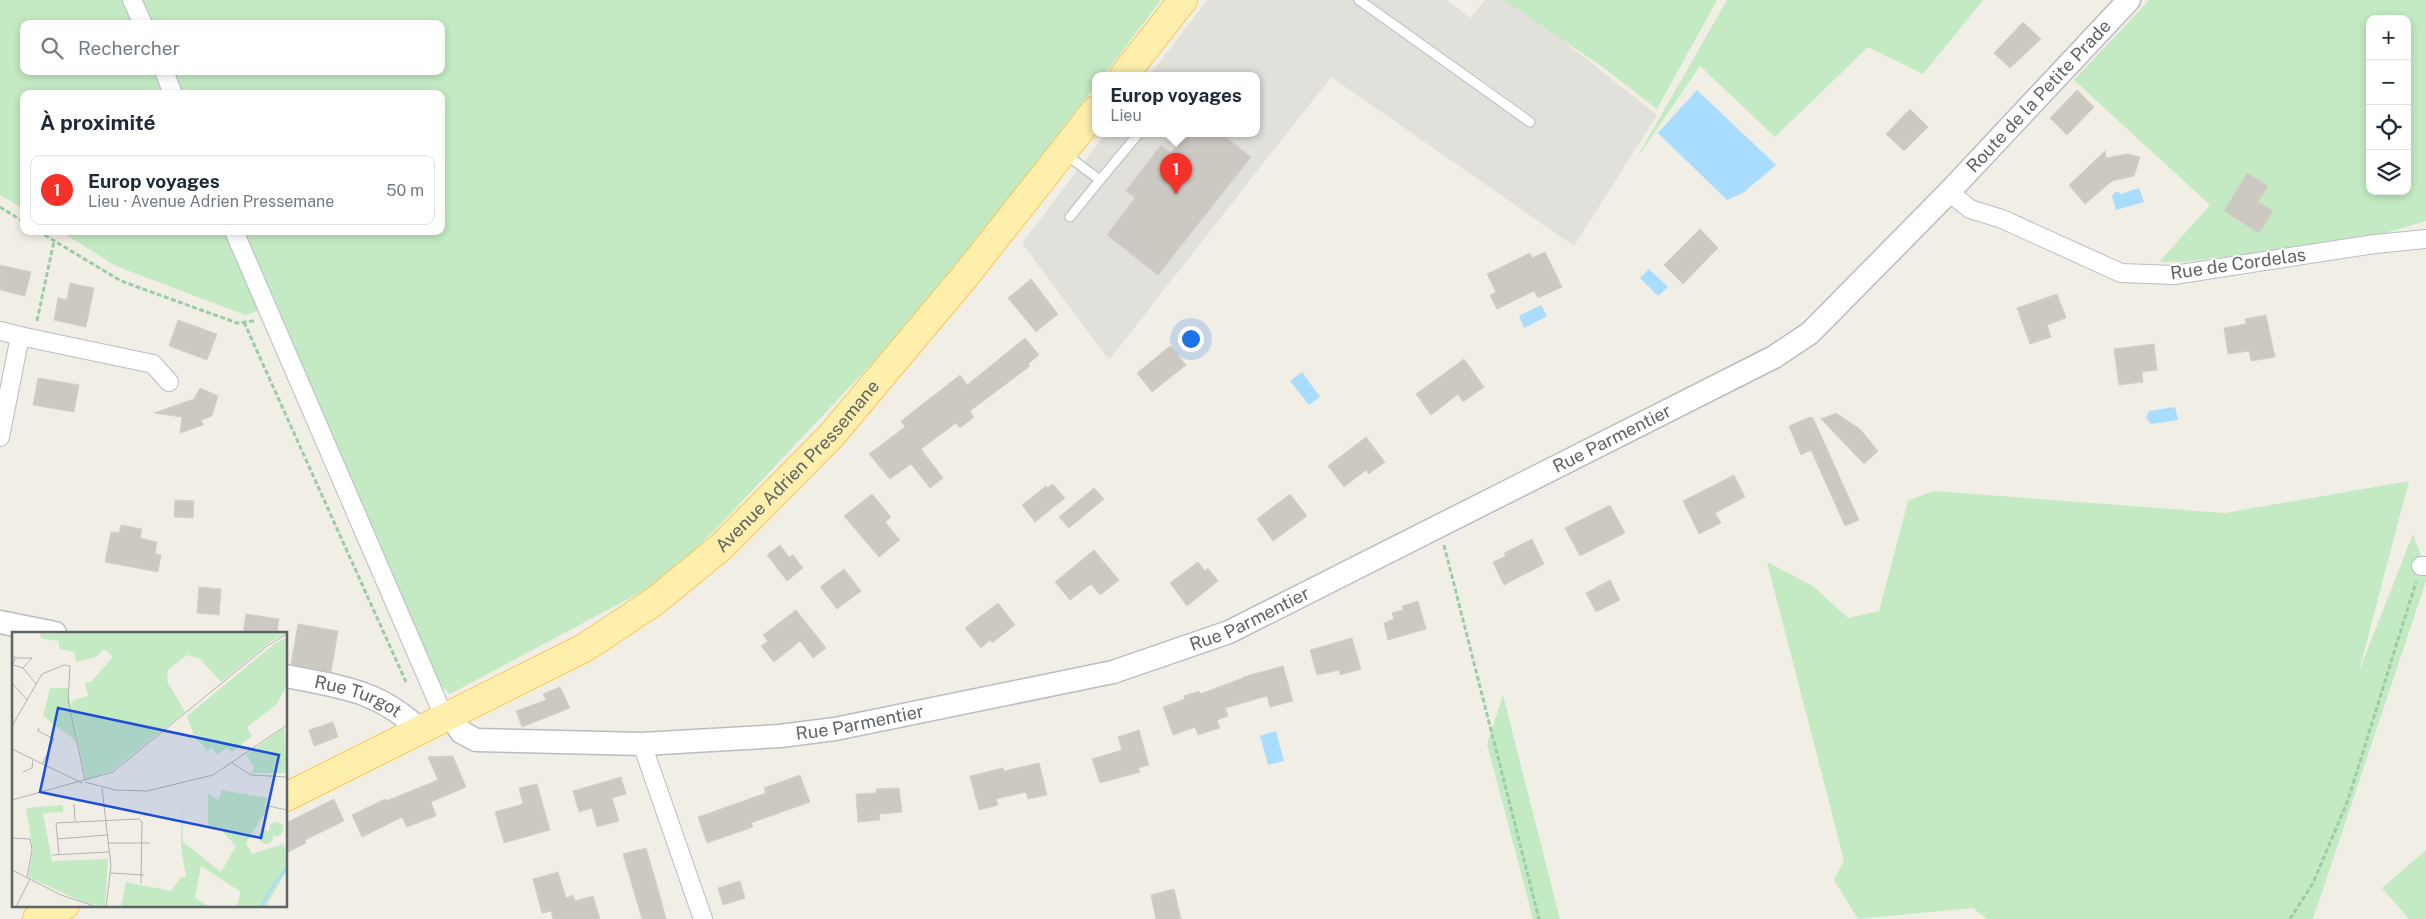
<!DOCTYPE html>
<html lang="fr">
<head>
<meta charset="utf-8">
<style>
  body { margin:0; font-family:"Public Sans",sans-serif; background:#f6f6f7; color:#1f2937 }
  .controls { position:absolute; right:15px; top:15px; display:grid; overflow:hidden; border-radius:10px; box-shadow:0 2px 8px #0003 }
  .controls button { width:45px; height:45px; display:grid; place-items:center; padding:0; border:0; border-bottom:1px solid #e0e1e3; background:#fff; color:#1f2937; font:25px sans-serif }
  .you { position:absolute; left:1190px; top:338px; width:18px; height:18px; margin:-12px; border:4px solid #fff; border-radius:50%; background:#1a73e8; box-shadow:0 0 0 8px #1a73e833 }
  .badge { display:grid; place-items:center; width:32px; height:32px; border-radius:50%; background:#f53129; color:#fff; font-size:16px; font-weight:700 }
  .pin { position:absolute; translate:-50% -41px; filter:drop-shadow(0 1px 2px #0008) }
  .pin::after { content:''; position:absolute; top:26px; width:18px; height:15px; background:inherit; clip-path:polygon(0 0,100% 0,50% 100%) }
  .popup { position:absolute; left:1092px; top:72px; width:168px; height:65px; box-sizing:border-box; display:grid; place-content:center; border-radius:10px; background:#fff; filter:drop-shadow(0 1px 4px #0005); font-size:16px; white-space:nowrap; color:#747a83 }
  .popup b { font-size:19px; color:#1f2937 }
  .popup::after { content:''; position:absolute; left:50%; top:100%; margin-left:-10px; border:10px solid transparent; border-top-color:#fff }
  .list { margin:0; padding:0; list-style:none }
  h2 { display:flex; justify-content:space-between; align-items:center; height:65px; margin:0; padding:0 20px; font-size:21px }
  h2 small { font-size:16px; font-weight:400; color:#747a83 }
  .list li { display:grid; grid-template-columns:32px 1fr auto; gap:15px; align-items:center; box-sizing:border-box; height:70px; margin:0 10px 10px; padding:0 10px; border:1px solid #e0e1e3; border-radius:10px }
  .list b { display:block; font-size:19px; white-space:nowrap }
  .list p { margin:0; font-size:16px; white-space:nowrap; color:#747a83 }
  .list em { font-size:16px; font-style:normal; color:#747a83 }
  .icon { flex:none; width:28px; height:28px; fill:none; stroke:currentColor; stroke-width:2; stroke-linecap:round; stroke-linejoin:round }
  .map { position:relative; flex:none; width:2426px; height:919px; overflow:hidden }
  .search { position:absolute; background:#fff; box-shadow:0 2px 8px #0003; left:20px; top:20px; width:425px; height:55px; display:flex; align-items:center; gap:12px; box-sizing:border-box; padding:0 18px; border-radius:10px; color:#747a83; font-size:19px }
  .panel { position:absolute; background:#fff; box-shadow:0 2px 8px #0003; left:20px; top:90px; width:425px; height:145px; border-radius:10px }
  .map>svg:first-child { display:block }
</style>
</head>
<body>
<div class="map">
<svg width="2426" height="919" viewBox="0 0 2426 919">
  <rect width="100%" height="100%" fill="#f1eee6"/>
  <path fill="#e2e0db" d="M1207,0h240l23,18 15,-18h27l145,115 -83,131 -243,-169 -222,283 -87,-117 84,-110h150v-58h-106z"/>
  <path fill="#c3eac2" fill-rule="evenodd" d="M0,0h125l10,24h-111v47h131l10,23h-141v115l-24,-14z
    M139,0h1022l-57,75h-8v10l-169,220 -214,227 -51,49 -212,113 -11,-10 -199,-453h201v-137h-261l-10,-23h271v-47h-292z
    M1504,0h213l-60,109 -56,-43z
    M1727,0h256l-60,74 -55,-27 -93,90 -75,-71 -65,95z
    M2149,0h277v221l-65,19 -177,22h-25l51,-57 -136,-125zM2370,19h37v172h-37z
    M60,231h165l34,80 -14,4 -129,-49z
    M2409,481l-50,190 54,-137 13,35v12l-113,338h-326l-14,-11 -115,11 -24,-39 10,-20 -77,-298 46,24 35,32 31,-7 29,-110 25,-10 292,22z
    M1503,695l57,224h-27l-46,-175z
    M2426,850v69h-17l-27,-31z"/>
  <path fill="#a8ddff" d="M1697,90l79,75 -33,28 -16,7 -69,-67z
    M2139,188l5,14 -28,8 -4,-14 4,-5 5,3z
    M1649,269l19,18 -10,9 -18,-18z
    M1541,305l6,11 -23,12 -5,-12z
    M1302,372l18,25 -11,8 -19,-24z
    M2175,407l3,13 -27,4 -5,-6 3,-7z
    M1276,731l8,30 -16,4 -8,-29z"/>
  <path fill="#ccc9c3" stroke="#d6d0c4" d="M2023,22l18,17 -31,29 -16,-15z
    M2077,90l17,17 -27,28 -17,-17z
    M1910,109l18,18 -24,24 -18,-17z
    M1187,133h33l31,24 -93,118 -51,-40 28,-37 -9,-7 35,-46 10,8z
    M2105,151l1,7 21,-4 13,3 -6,19 -22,5 -27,23 -16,-19z
    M2247,173l21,13 -10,16 15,9 -14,22 -35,-22z
    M1700,229l18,19 -35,36 -19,-19z
    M1545,252l17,35 -24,11 -4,-7 -37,18 -7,-14 6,-3 -9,-18 43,-21 2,5z
    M0,265l31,7 -6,24 -25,-6z
    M1031,279l27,35 -22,18 -28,-34z
    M70,283l24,5 -8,39 -32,-7 4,-22 9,2z
    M2057,294l9,24 -19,7 4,12 -21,7 -13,-36z
    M2266,315l9,42 -24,4 -2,-10 -21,3 -4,-26 22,-4 -1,-5z
    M178,320l39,14 -10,26 -38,-14z
    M1025,338l14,17 -11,9 2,2 -60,45 4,6 -14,11 -4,-5 -35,26 22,29 -13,10 -19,-24 -21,15 -21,-25 36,-27 -4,-6 59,-46 7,10z
    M2154,344l3,26 -15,2 1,10 -24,3 -5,-36z
    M1170,346l16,19 -34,27 -15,-19z
    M1464,359l20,28 -21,15 -5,-8 -27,21 -15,-21z
    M38,378l41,7 -5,27 -41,-7z
    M200,388l18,8 -6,20 -11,4 2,5 -23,8 2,-16 -28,-4 40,-14z
    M1836,413l24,16 18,22 -14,13 -43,-45z
    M1810,417l3,1 46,102 -14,6 -34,-76 -10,5 -12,-29z
    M1366,437l19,25 -16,12 -3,-4 -22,17 -16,-21z
    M1734,475l11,22 -30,16 6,10 -22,11 -16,-33z
    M1053,484l12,14 -30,24 -13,-17 24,-19 1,2z
    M1094,488l10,11 -35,29 -10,-11z
    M872,494l19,23 -6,5 15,18 -21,17 -35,-41z
    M1290,494l17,22 -34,25 -16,-22z
    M175,500l19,1 -1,17 -19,-1z
    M1610,505l15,28 -45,23 -15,-28z
    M121,525l21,4 -2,9 17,4 -2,12 6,1 -3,17 -53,-10 6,-30 8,1z
    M1532,539l12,25 -40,21 -11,-23 13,-6 -2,-3z
    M780,545l9,12 4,-2 10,13 -16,13 -20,-26z
    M1094,550l25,30 -19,15 -9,-11 -21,16 -15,-18z
    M1198,562l7,9 3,-3 10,13 -31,25 -17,-23z
    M844,569l17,22 -24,18 -17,-22z
    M1610,580l10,20 -24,12 -10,-19z
    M199,587l22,2 -2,26 -22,-2z
    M1418,601l8,28 -38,11 -4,-17 10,-4 -2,-6 11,-3 -1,-4z
    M998,603l17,22 -23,18 -2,-3 -9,8 -16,-20z
    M796,610l30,38 -13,10 -13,-17 -26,21 -13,-16 7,-5 -5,-6z
    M246,614l33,5 -2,14h-34z
    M298,624l40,7 -7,41 -40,-8z
    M1352,638l9,31 -21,6 -1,-5 -22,5 -7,-25z
    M1283,666l10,35 -23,6 -3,-11 -42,12 3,8 -11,4 3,8 -22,7 -3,-8 -22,8 -10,-28 22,-8 -1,-3 15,-5 1,3 43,-16v-1z
    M560,687l10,21 -48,19 -6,-16 30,-11 -3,-6z
    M333,722l5,15 -24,9 -5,-16z
    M1139,730l10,35 -11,3 2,4 -40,11 -8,-24 30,-9 -4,-13z
    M453,756l13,31 -35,15 5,14 -29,11 -5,-10 -40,20 -10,-22 33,-16 1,2 52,-21 -10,-23z
    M1039,763l8,32 -19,4 -2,-7 -30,7 2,6 -19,5 -9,-34 33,-8 1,3z
    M800,775l10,27 -59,21 2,4 -46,16 -9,-26 68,-24 -2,-5z
    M621,777l5,17 -14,4 7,23 -22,6 -5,-19 -13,4 -6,-21z
    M537,784l13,46 -46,13 -9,-31 28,-8 -4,-16z
    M899,788l3,24 -23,2 1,6 -22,2 -2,-28 20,-1v-4z
    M334,799l10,22 -39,19 1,3 -20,10v-30z
    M646,848l12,41 8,30h-24l-19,-65z
    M558,872l8,26 7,-3 2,6 18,-5 7,23h-47l-2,-8 -9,2 -9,-34z
    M740,881l5,17 -22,7 -5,-17z
    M1174,889l7,30h-25l-5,-24z"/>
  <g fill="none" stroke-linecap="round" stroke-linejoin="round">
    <g stroke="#b9bcc1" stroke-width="11">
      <path id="service" d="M1359,0l171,122
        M1065,154l35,26 39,-47
        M1070,217l30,-37"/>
    </g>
    <g stroke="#b9bcc1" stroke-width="20">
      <path id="minor" d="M132,0l11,24
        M164,71l9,23
        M1949,192l21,17 32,10 119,54 53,2 201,-31 51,-5
        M234,231l211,488
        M0,331l20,5 -20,101
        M20,336l133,28 16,18
        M2421,566h5
        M642,744l61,175"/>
    </g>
    <g stroke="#b9bcc1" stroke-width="25">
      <g id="tertiary">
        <path d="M0,622l55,11"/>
        <path id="s1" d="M286,676c55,11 93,14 135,55"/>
        <path id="s2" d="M451,716l10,16 15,8 166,4 138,-8 55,-7 278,-57 116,-40 545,-275 36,-24 139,-141 180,-192"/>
      </g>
    </g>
    <g stroke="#fbc656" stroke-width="30">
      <g id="primary">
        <path d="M1124,75l59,-75"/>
        <path id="s3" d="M286,797l300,-150 69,-46 66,-54 110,-111 135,-161 130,-165"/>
        <path d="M37,919l28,-14"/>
      </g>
    </g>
    <path stroke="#9acca6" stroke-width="3" stroke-dasharray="5 2.5" stroke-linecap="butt" d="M0,207l24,15
      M38,231l83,50 116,42 17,-2
      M37,321l17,-80
      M244,322l162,360
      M1444,545l95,374
      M2290,919l23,-36 35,-83 68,-218"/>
    <use href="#service" stroke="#fff" stroke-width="9"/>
    <use href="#minor" stroke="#fff" stroke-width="18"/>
    <use href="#tertiary" stroke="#fff" stroke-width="22"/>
    <use href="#primary" stroke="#ffefad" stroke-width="28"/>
  </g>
  <g text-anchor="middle" stroke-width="4" stroke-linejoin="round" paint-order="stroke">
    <g font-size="18" fill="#5e6368" stroke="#fff">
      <text dy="6" stroke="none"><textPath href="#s2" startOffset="1785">Route de la Petite Prade</textPath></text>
      <text transform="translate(2238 264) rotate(-8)" y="6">Rue de Cordelas</text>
      <text dy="6" stroke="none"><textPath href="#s2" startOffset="1231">Rue Parmentier</textPath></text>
      <text dy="6" stroke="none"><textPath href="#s3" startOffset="615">Avenue Adrien Pressemane</textPath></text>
      <text dy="6" stroke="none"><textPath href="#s2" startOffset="826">Rue Parmentier</textPath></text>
      <text dy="6" stroke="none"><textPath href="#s1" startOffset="75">Rue Turgot</textPath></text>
      <text dy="6" stroke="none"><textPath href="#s2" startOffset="421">Rue Parmentier</textPath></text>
    </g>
  </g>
  <g transform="translate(12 632)">
    <rect width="275" height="275" fill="#f1eee6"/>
    <path d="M28,0h247v1l-17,9 -49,40 -22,-24 -12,-3 -19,15 -1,11 18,31 -72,58 -27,10 -16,-75 4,-5 14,-4 -3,-14h6l22,-25 -9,-8 -8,8 -20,5 -2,-10 -15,-3v-8l-18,-3zM275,5v48l-10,19 -30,23 5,9 -20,16 -5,-4 -10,7 -5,-8 -8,7 3,-4 -13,-14 -7,-20 87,-72zM38,56h18l8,53 -33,-25zM272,96l3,45h-37l5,-4 -9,-14zM210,158l46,8 -5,11 5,-6v4l-22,36 6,11 31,-10 4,11v15l-20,34 3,3h-34l5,-15 -40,-26 -6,32 15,9h-89l5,-25 45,9 10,-14h5l-5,-32 1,-45 1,42 38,30 15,-26 -16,-17 -10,-1 -2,-4v-31l10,7zM51,173v7l-20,1 9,48 56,-2 -3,48 -24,-6 -53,-24 5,-26 -7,-43zM257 197a7 7 0 1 1 14 0a7 7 0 1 1-14 0ZM247 205a7 7 0 1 1 14 0a7 7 0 1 1-14 0Z" fill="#c3eac2"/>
    <path fill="none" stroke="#a8ddff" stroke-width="2.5" d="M250,275l7,-16 18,-23"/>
    <path fill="none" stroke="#b2b2b0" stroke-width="1" d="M0,22l3,4h17l-9,10 13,16M3,26l-2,7 10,3M0,51l15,17M0,94l30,-52 22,-9 6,1 -2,34 17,80M27,96l-1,3 16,8 -11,24M0,117l70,34M220,131l19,12 36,2M11,140l9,-4 1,-8M73,150l30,8 32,1 66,-16 74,-50M90,156l9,78 -5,41M0,168l101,-28 154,-126 20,-12M62,172l1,17M256,174l19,4M0,206l18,1 2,11 -5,27M45,207l50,-4M96,211h42M47,222l-3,-31 83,-4 3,3 -1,61M40,223l57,-3M0,238l49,25 36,12M99,241l33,2M4,275l14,-28"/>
    <path fill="#1d4ed8" fill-opacity="0.15" stroke="#1d4ed8" stroke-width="2.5" d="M46,76l221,47 -18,83 -221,-46z"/>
    <rect width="275" height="275" fill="none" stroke="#5e6368" stroke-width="2.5"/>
  </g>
</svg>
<div class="controls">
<button>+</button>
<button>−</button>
<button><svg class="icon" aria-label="locate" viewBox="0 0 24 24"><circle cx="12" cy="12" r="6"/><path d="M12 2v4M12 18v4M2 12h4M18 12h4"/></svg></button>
<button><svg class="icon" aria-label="layers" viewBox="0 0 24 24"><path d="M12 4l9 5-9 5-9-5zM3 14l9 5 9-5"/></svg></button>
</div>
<div class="you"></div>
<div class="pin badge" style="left:1176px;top:194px">1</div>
<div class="popup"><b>Europ voyages</b>Lieu</div>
<div class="search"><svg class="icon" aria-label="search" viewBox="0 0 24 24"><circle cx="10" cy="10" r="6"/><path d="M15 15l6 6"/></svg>Rechercher</div>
<section class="panel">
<h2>À proximité<small></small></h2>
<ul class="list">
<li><span class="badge">1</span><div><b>Europ voyages</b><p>Lieu · Avenue Adrien Pressemane</p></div><em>50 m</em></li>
</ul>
</section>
</div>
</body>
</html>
